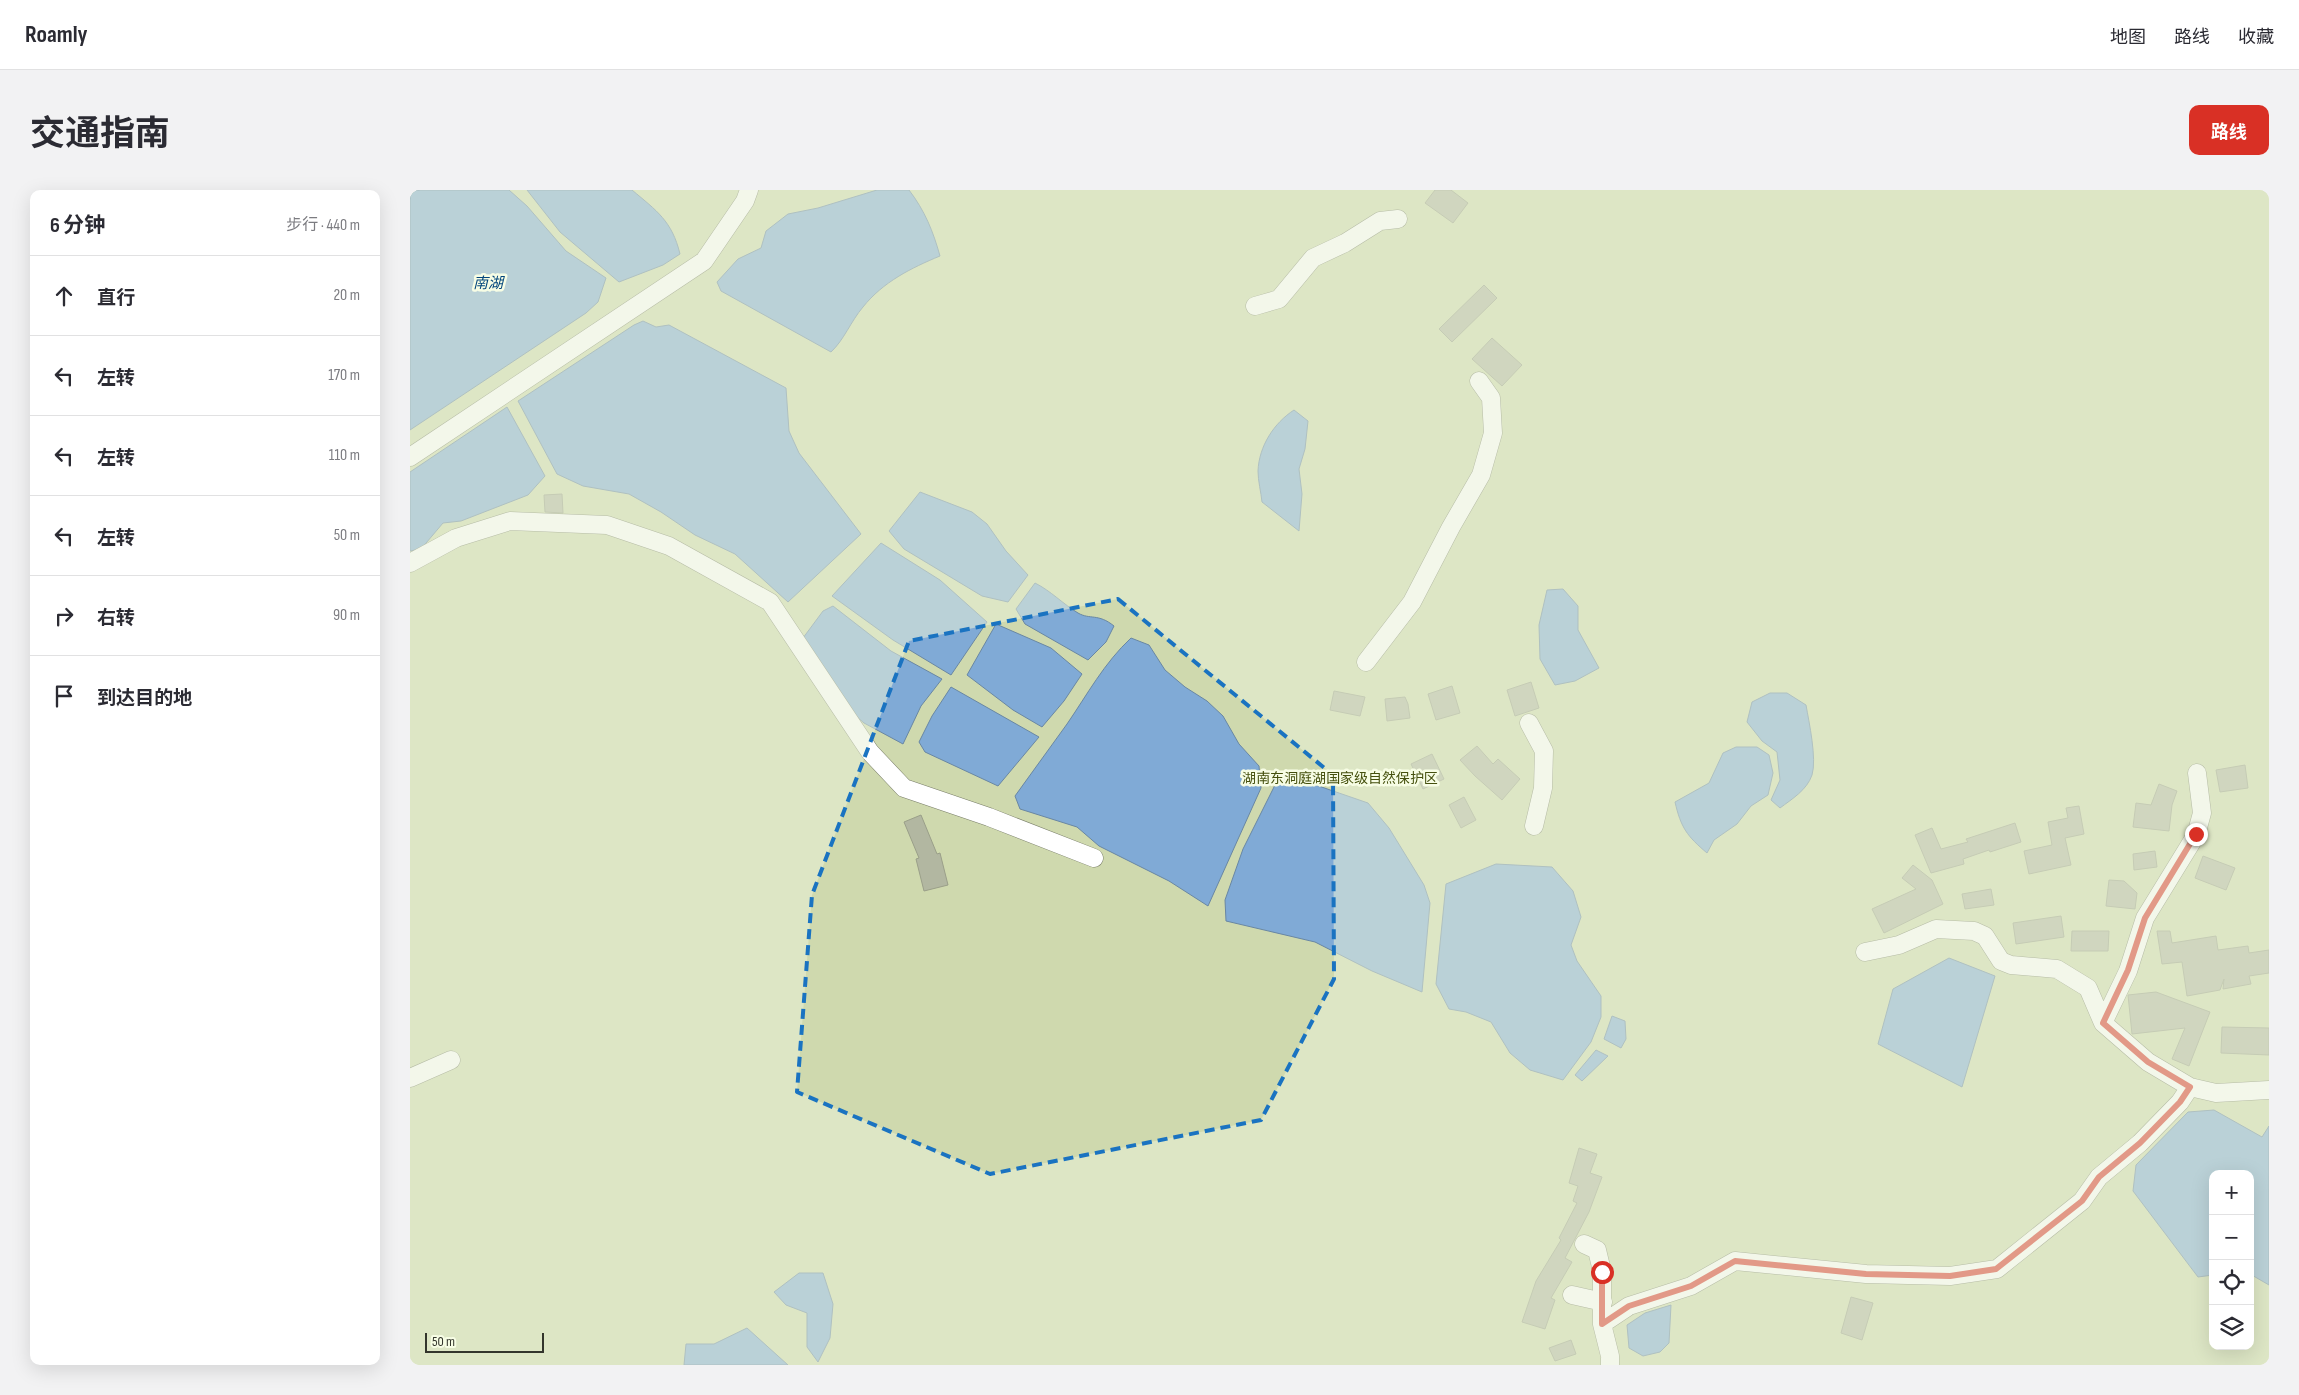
<!DOCTYPE html>
<html lang="zh">
<head>
<meta charset="utf-8">
<style>
  body { margin:0; font-family:"Sofia Sans Condensed","Noto Sans SC",sans-serif; background:#f2f2f3; color:#2b2b33 }
  .controls { position:absolute; right:15px; bottom:15px; display:grid; overflow:hidden; border-radius:10px; box-shadow:0 5px 20px #0002 }
  .controls button { width:45px; height:45px; display:grid; place-items:center; padding:0; border:0; border-bottom:1px solid #e1e1e2; background:#fff; color:#2b2b33; font:25px sans-serif }
  .scale { position:absolute; left:15px; bottom:12px; width:119px; box-sizing:border-box; padding-left:5px; border:2px solid #33352c; border-top:0; font-size:14px; line-height:18px; white-space:nowrap; color:#33352c; -webkit-text-stroke:4px #f7fde5; paint-order:stroke }
  .stop { position:absolute; width:15px; height:15px; margin:-11px; border:4px solid #d93025; border-radius:50%; background:#fff }
  .stop.end { background:#d93025; border-color:#fff; box-shadow:0 1px 5px #0008 }
  .list { margin:0; padding:0; list-style:none }
  h2 { display:flex; justify-content:space-between; align-items:center; height:65px; margin:0; padding:0 20px; font-size:21px }
  h2 small { font-size:16px; font-weight:400; color:#7c7c81 }
  .list li { display:grid; grid-template-columns:32px 1fr auto; gap:15px; align-items:center; box-sizing:border-box; height:80px; padding:0 20px; border-top:1px solid #e1e1e2 }
  .list b { display:block; font-size:19px; white-space:nowrap }
  .list em { font-size:16px; font-style:normal; color:#7c7c81 }
  .icon { flex:none; width:28px; height:28px; fill:none; stroke:currentColor; stroke-width:2; stroke-linecap:round; stroke-linejoin:round }
  .map { position:relative; flex:none; width:1859px; height:1175px; overflow:hidden; border-radius:10px }
  header { display:flex; align-items:center; gap:30px; box-sizing:border-box; height:70px; padding:0 25px; background:#fff; border-bottom:1px solid #e1e1e2 }
  header strong { font-size:24px }
  nav { display:flex; gap:28px; margin-inline-start:auto; font-size:18px }
  .intro { display:flex; align-items:center; justify-content:space-between; box-sizing:border-box; height:120px; padding:0 30px }
  h1 { margin:0; font-size:35px }
  .button { padding:12px 22px; border-radius:10px; background:#d93025; color:#fff; font-size:18px; font-weight:700 }
  main { display:flex; gap:30px; padding:0 30px }
  aside { flex:1; background:#fff; border-radius:10px; box-shadow:0 5px 20px #0002 }
  .map>svg:first-child { display:block }
</style>
</head>
<body>
<header>
<strong>Roamly</strong>
<nav><a>地图</a><a>路线</a><a>收藏</a></nav>
</header>
<div class="intro"><h1>交通指南</h1><a class="button">路线</a></div>
<main>
<aside>
<h2>6 分钟<small>步行 · 440 m</small></h2>
<ul class="list">
<li><svg class="icon" aria-label="ahead" viewBox="0 0 24 24"><path d="M12 20V5M6 11l6-6 6 6"/></svg><div><b>直行</b></div><em>20 m</em></li>
<li><svg class="icon" aria-label="left" viewBox="0 0 24 24"><path d="M17 20v-9H6M10 6l-5 5 5 5"/></svg><div><b>左转</b></div><em>170 m</em></li>
<li><svg class="icon" aria-label="left" viewBox="0 0 24 24"><path d="M17 20v-9H6M10 6l-5 5 5 5"/></svg><div><b>左转</b></div><em>110 m</em></li>
<li><svg class="icon" aria-label="left" viewBox="0 0 24 24"><path d="M17 20v-9H6M10 6l-5 5 5 5"/></svg><div><b>左转</b></div><em>50 m</em></li>
<li><svg class="icon" aria-label="right" viewBox="0 0 24 24"><path d="M7 20v-9h11M14 6l5 5-5 5"/></svg><div><b>右转</b></div><em>90 m</em></li>
<li><svg class="icon" aria-label="arrive" viewBox="0 0 24 24"><path d="M6 21V4h12l-3 4 3 4H6"/></svg><div><b>到达目的地</b></div></li>
</ul>
</aside>
<div class="map">
<svg width="1859" height="1175" viewBox="0 0 1859 1175">
  <rect width="100%" height="100%" fill="#eaf0d8"/>
  <path fill="#cfd9ae" fill-rule="evenodd" d="M0,0h1859v1175h-1859zM1803,984h37v172h-37z"/>
  <path fill="#80aad6" stroke="#6987a3" d="M0,0h99l18,16 39,45 40,27 -8,24 -12,11 -176,117z
    M117,0h105c25,21 40,31 48,64l-17,11 -44,17 -59,-50z
    M467,0h32c16,21 24,41 31,66 -29,12 -57,26 -77,51 -12,14 -19,33 -32,45l-110,-61 -4,-9 21,-23 23,-11 5,-17 22,-17 30,-6z
    M233,131l13,6 13,-2 117,63 3,43 10,22 62,81 -73,68 -53,-48 -40,-19 -34,-23 -32,-18 -46,-8 -26,-12 -39,-73 116,-76z
    M97,217l38,69 -17,19 -67,26 -18,2 -22,26 -11,2v-79z
    M884,220l14,11 -3,28 -6,20 3,25 -3,37 -37,-29c-1,-10 -4,-21 -4,-31 1,-25 16,-48 36,-61z
    M510,302l52,20 15,12 19,27 22,24 -20,27 -26,-6 -78,-47 -15,-18z
    M471,353l59,37 47,42 -36,53 -58,-35 -61,-44z
    M625,393c16,8 28,21 43,30 12,7 20,0 36,13l-8,16 -18,18 -63,-36 -9,-15z
    M1153,399l15,17v24l21,38 -24,13 -20,4 -15,-26 -1,-34 8,-35z
    M423,416l58,45 51,28 -21,27 -18,38 -39,-21 -23,-20 -38,-65 20,-27z
    M586,434l55,24 31,26 -18,27 -22,26 -29,-17 -46,-35z
    M721,448l18,7 16,25 20,17 22,14 16,15 16,28 20,22 2,22 -53,118 -39,-25 -70,-35 -22,-19 -57,-18 -5,-13c17,-24 35,-48 52,-72 20,-29 37,-61 64,-86z
    M541,497l88,50 -41,49 -73,-34 -6,-10 13,-26z
    M1360,503h17l19,12c3,17 11,54 6,70 -5,15 -20,24 -32,33l-9,-8 9,-20 -3,-28 -15,-11 -15,-19 5,-20z
    M1326,557h21l12,8 4,18 -5,22 -17,11 -14,18 -23,16 -7,13c-20,-17 -26,-25 -32,-51l34,-19 14,-30z
    M871,583l87,30 21,25 35,57 6,18 -8,89 -50,-21 -57,-29 -89,-21 -1,-21 18,-51z
    M1086,674l56,3 21,24 8,26 -10,28 6,16 24,35v21l-10,25 -28,38 -33,-10 -20,-17 -19,-31 -25,-10 -17,-3 -13,-25 10,-100z
    M1539,768l46,18 -33,111 -84,-43 15,-55z
    M1202,826l13,5 1,18 -5,9 -17,-9z
    M1186,860l12,6 -26,25 -7,-6z
    M1804,920l48,27 7,-11v159l-19,-11v-100h-37v101l-15,2 -65,-86 3,-26 52,-53z
    M389,1083h24l10,31 -3,34 -12,24 -11,-15v-34l-21,-8 -12,-13z
    M1261,1115l-2,38 -9,9 -17,4 -14,-8 -2,-23 18,-12z
    M337,1138l41,37h-104l2,-21h28z"/>
  <path fill="#b2b7a1" stroke="#9a9f89" d="M1025,0h16l17,13 -15,20 -28,-20z
    M1074,95l13,13 -45,44 -13,-13z
    M1082,148l30,27 -20,21 -30,-27z
    M152,304l1,19 -18,-1 -1,-17z
    M1121,492l8,26 -24,8 -8,-26z
    M1042,496l8,27 -24,7 -8,-26z
    M924,501l31,6 -5,19 -30,-6z
    M995,507l3,7 2,14 -23,3 -2,-22z
    M1067,556l16,18 5,-5 22,20 -18,21 -27,-24 -15,-16z
    M1022,564l12,25 -21,10 -12,-25z
    M1835,575l3,23 -28,4 -4,-22z
    M1749,594l18,7 -5,14 -3,26 -36,-4 3,-24 15,2z
    M1054,607l12,23 -15,8 -12,-23z
    M1669,616l5,28 -19,4 6,27 -42,9 -5,-23 28,-6 -4,-23 20,-4 -2,-10z
    M511,625l16,39 3,-1 8,32 -24,6 -8,-32 3,-1 -15,-36z
    M1605,633l6,19 -31,10 -1,-2 -26,9 1,5 -33,9 -16,-38 17,-7 9,21 27,-7 -2,-3z
    M1745,661l2,16 -23,3 -1,-16z
    M1793,666l32,12 -9,22 -31,-12z
    M1503,675l19,15 11,24 -59,29 -12,-24 44,-20 -14,-11z
    M1699,690l15,1 13,12 -2,16 -29,-3z
    M1581,699l3,16 -29,4 -3,-15z
    M1651,726l3,21 -48,7 -3,-21z
    M1662,741h37l-1,20h-37z
    M1747,741h13l2,12 44,-7 2,14 30,-4 1,7 20,-3v23l-20,3 2,8 -28,5 1,-10 -4,11 -33,6 -5,-34 -20,2z
    M1746,802l54,20 -21,54 -17,-7 13,-31 -53,6 -4,-39z
    M1812,837l47,1v27l-48,-2z
    M1169,958l18,6 -7,19 12,4 -13,35 -24,46 7,4 -21,36 4,2 -10,29 -23,-7 14,-41 25,-41 -2,-2 18,-35 -4,-2 5,-15 -9,-3z
    M1441,1107l22,6 -11,37 -21,-7z
    M1161,1150l5,14 -21,7 -6,-13z"/>
  <g fill="none" stroke-linecap="round" stroke-linejoin="round">
    <g stroke="#797e69" stroke-width="19">
      <path id="street" d="M845,116l24,-7 34,-41 32,-15 35,-22 18,-2
        M0,267l294,-196 41,-60 4,-11
        M0,373l46,-25 54,-17 97,4 62,21 101,56 100,150 34,36 85,29 105,41
        M956,472l46,-60 39,-75 30,-52 12,-42 -2,-35 -12,-17
        M1119,533l15,28 -1,37 -9,38
        M1693,833l25,-52 17,-53 51,-83 6,-22 -5,-40
        M0,888l41,-18
        M1780,897l26,6 53,-3
        M1174,1054l13,6 5,21v53
        M1162,1105l31,7
        M1200,1175v-9l-8,-32 27,-18 62,-20 44,-25 131,13 84,2 47,-7 85,-68 17,-24 41,-34 40,-41 10,-15 -42,-25 -45,-39 -15,-35 -31,-19 -46,-4 -10,-4 -16,-25 -11,-5 -38,-2 -37,16 -34,7"/>
    </g>
    <use href="#street" stroke="#fff" stroke-width="18"/>
  </g>
  <g fill="none" stroke-linecap="round" stroke-linejoin="round">
    <path stroke="#d93025" stroke-width="6" d="M1192,1082v52l27,-18 62,-20 44,-25 131,13 84,2 46,-7 86,-68 17,-24 41,-34 40,-41 10,-15 -42,-25 -45,-39 25,-53 17,-52 51,-84"/>
  </g>
  <path d="M0 0H1859V1175H0ZM708,409l215,176 1,204 -73,141 -271,54 -193,-82 15,-197 97,-254z" fill="#eaf0d8" fill-opacity=".55" fill-rule="evenodd"/>
  <path fill="none" stroke="#1a73c1" stroke-width="4" stroke-dasharray="10 6" stroke-linejoin="round" d="M708,409l215,176 1,204 -73,141 -271,54 -193,-82 15,-197 97,-254z"/>
  <g text-anchor="middle" stroke-width="5" stroke-linejoin="round" paint-order="stroke">
    <g font-size="14" fill="#45500e" stroke="#f7fde5">
      <text x="930" y="593">湖南东洞庭湖国家级自然保护区</text>
    </g>
    <g font-size="15" font-style="italic" fill="#03467c" stroke="#f7fde5">
      <text x="78" y="98">南湖</text>
    </g>
  </g>
</svg>
<div class="controls">
<button>+</button>
<button>−</button>
<button><svg class="icon" aria-label="locate" viewBox="0 0 24 24"><circle cx="12" cy="12" r="6"/><path d="M12 2v4M12 18v4M2 12h4M18 12h4"/></svg></button>
<button><svg class="icon" aria-label="layers" viewBox="0 0 24 24"><path d="M12 4l9 5-9 5-9-5zM3 14l9 5 9-5"/></svg></button>
</div>
<div class="scale">50 m</div>
<div class="stop" style="left:1192px;top:1082px"></div>
<div class="stop end" style="left:1786px;top:644px"></div>
</div>
</main>
</body>
</html>
